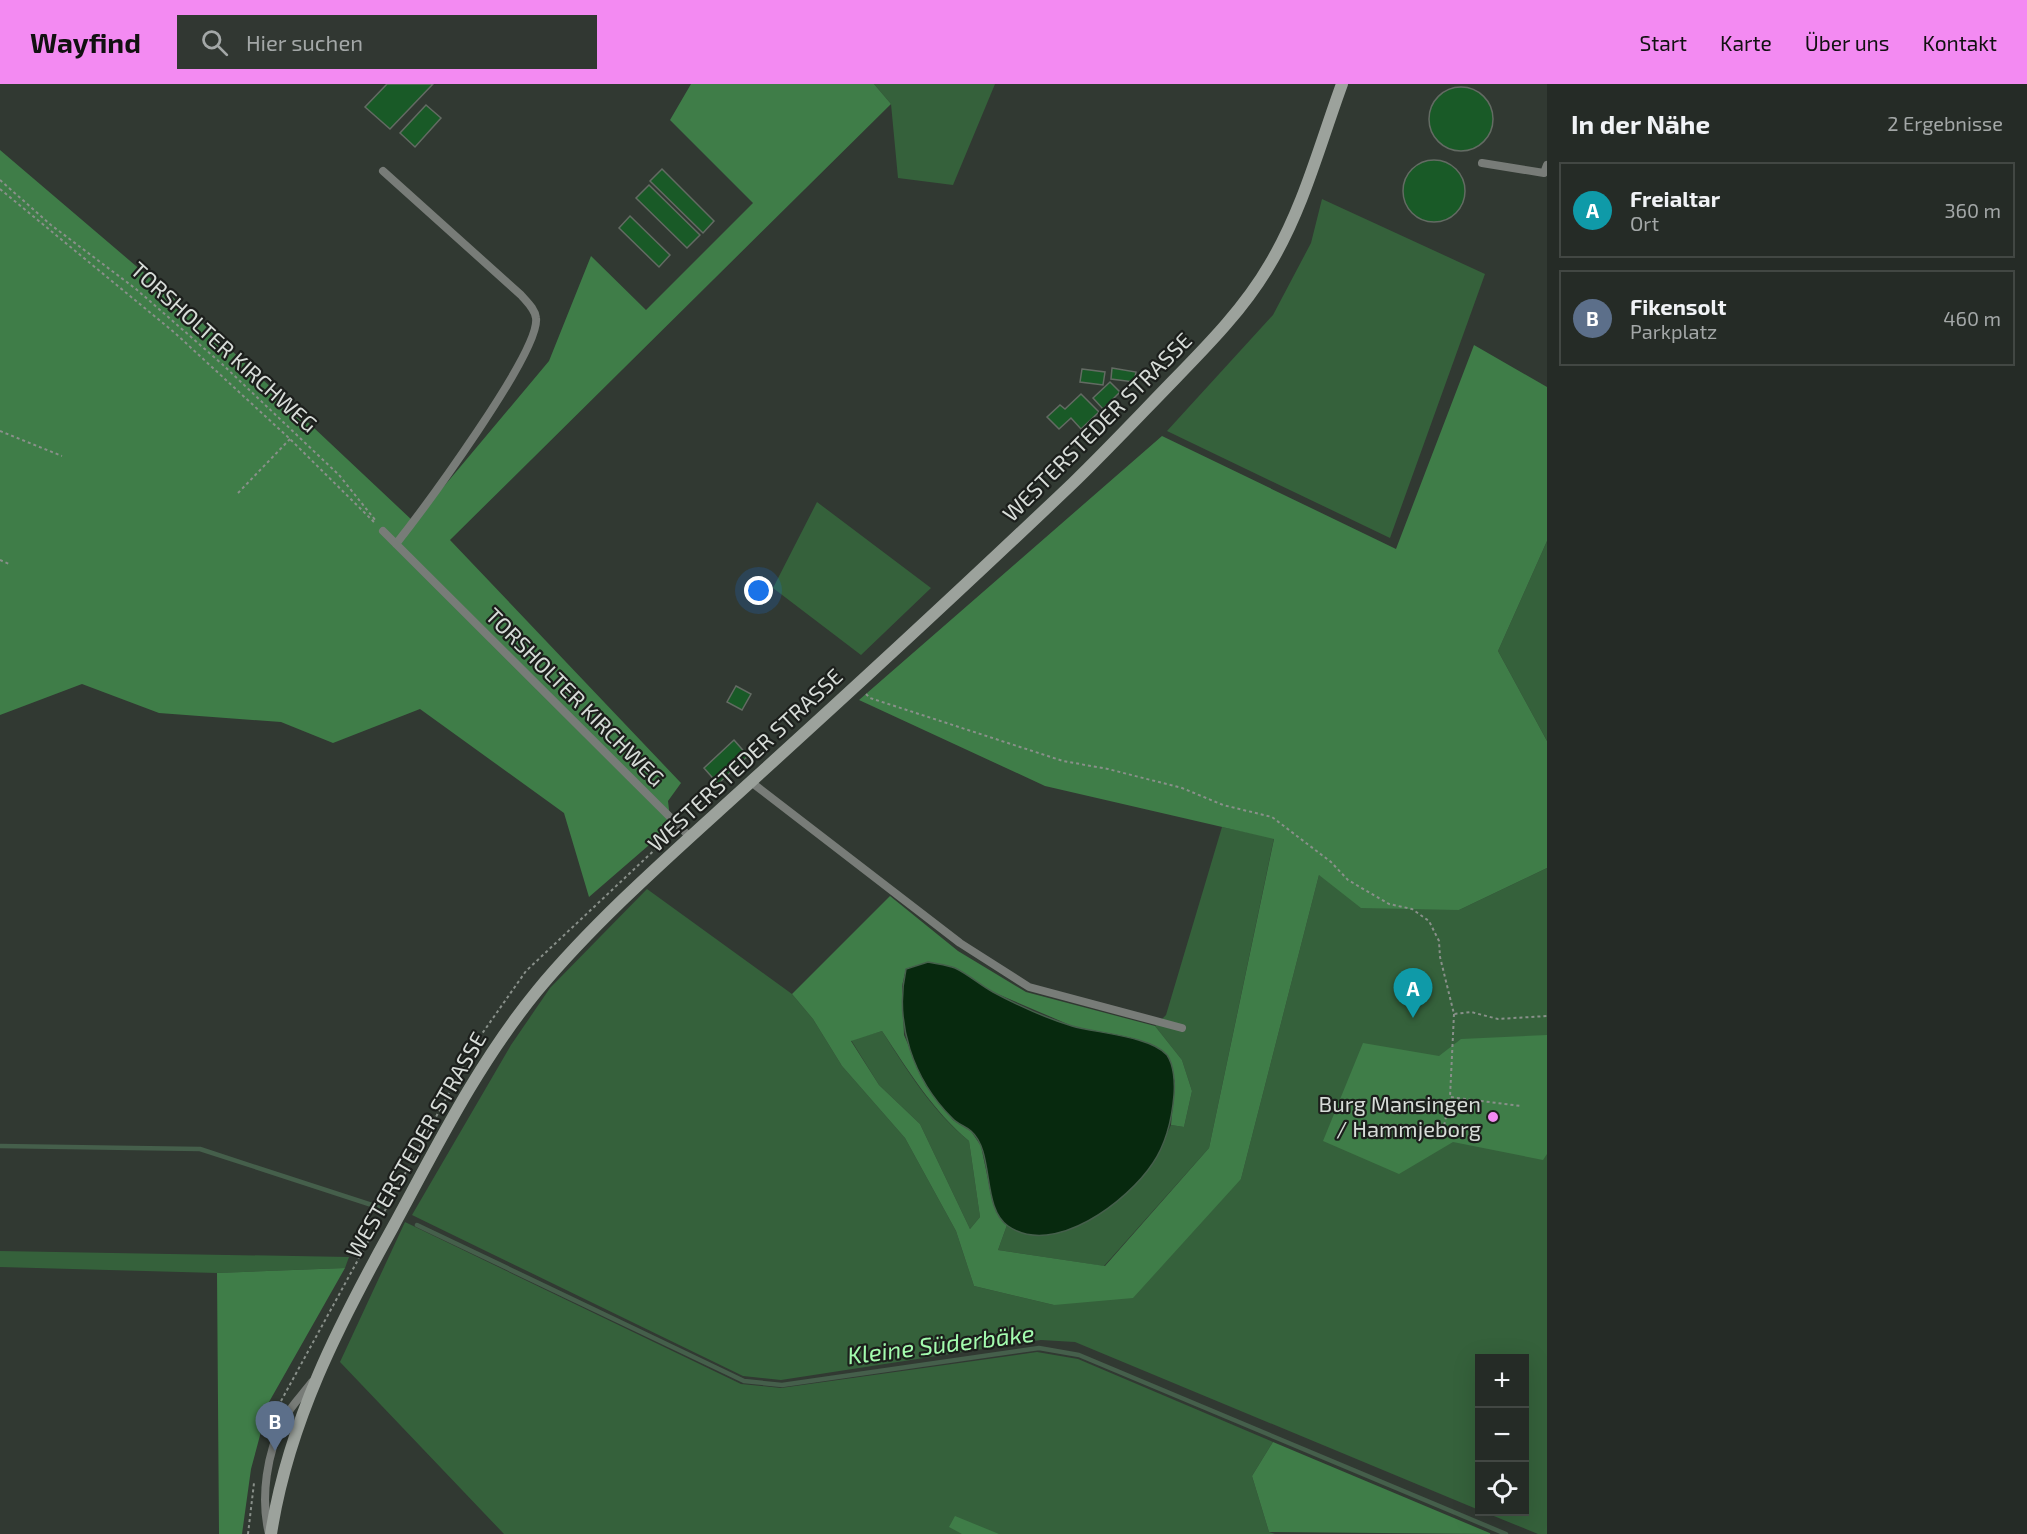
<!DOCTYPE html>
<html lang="de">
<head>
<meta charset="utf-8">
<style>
  body { margin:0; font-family:"Exo 2",sans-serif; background:#313732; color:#f1f3f6 }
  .controls { position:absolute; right:18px; bottom:18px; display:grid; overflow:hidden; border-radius:0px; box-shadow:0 6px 24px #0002 }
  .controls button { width:54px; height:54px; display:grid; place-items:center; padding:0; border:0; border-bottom:2px solid #424743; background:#252b26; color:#f1f3f6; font:30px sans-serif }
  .you { position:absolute; left:759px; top:507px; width:21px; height:21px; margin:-15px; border:4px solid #fff; border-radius:50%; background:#1a73e8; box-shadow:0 0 0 9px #1a73e833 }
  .badge { display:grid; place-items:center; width:39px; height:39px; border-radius:50%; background:#f38af2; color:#fff; font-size:20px; font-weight:700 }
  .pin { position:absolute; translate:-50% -50px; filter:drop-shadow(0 2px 3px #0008) }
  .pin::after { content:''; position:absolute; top:32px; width:21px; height:18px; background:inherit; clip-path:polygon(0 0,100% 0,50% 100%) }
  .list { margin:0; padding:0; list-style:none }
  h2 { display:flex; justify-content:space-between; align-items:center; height:78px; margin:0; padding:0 24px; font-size:26px }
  h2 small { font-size:20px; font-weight:400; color:#a3a7a7 }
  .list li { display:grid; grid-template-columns:39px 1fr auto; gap:18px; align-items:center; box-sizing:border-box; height:96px; margin:0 12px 12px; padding:0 12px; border:2px solid #424743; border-radius:0px }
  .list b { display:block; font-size:22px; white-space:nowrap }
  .list p { margin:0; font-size:20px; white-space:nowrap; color:#a3a7a7 }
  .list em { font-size:20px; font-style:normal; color:#a3a7a7 }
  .icon { flex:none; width:33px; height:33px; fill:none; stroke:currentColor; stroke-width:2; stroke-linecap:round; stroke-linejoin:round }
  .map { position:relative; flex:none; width:1547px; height:1450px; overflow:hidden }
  header { display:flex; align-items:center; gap:36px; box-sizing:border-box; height:84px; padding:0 30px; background:#f38af2; color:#111 }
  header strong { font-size:28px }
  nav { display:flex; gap:33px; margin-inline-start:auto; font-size:21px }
  .search { width:420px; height:54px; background:#313732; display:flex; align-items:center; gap:15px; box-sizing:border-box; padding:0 21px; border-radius:0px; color:#a3a7a7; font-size:22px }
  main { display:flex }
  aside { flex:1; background:#252b26 }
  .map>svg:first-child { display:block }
</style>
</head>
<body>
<header>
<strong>Wayfind</strong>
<div class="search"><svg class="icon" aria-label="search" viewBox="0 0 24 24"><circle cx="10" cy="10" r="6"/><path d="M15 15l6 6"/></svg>Hier suchen</div>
<nav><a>Start</a><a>Karte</a><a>Über uns</a><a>Kontakt</a></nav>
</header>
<main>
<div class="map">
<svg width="1547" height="1450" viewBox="0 0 1547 1450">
  <rect width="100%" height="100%" fill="#313932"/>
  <path fill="#35613b" d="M874,0h121l-42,101 -55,-7 -7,-74z
    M1322,115l163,75 -95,264 -223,-107 106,-116 38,-72z
    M817,418l114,86 -70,67 -88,-67z
    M1547,457v200l-49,-90z
    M1222,743l52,11 -65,310 -105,118 -106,-16 9,-25 27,9 119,-70 18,-39 13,2 8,-36 -10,-31 -27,-34 11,-11z
    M1547,784v666h-9l-54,-22h40v-154h-44l-1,152 -404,-168 -34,-2 -260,40 -38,-4 -331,-161 99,-170 39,-57 97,-99 145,105 21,25 29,47 63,72 51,93 18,55 80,19 187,-126 78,-304 140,35z
    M882,947c25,39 50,80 87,110l11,76 -10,12 -50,-105 -41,-39 -28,-45z
    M405,1138l336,162 40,4 256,-36 41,7 195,83 -21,34 17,56 6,2h-771l-164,-172z
    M0,1167l349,6 -4,11 -128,5 -217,-6z"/>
  <path fill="#3f7d48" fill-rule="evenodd" d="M691,0h183l17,20 -441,436 231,243 -13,18 3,25 -82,71 -25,-84 -144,-104 -87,34 -52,-21 -122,-9 -77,-29 -82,31v-565l197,168 217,204 135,-161 42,-105 55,54 107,-107 -83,-83z
    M1474,261l73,42v154l-49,110 49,90v127l-88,42 -98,-2 -42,-33 -78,304 -108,119 -79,7 -80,-19 -18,-55 -51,-93 -63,-72 -29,-47 -21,-25 98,-98 68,55 68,41 129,34 27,34 10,31 -8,36 -13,-2 4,-44 -24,-37 -79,-18 -79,-34 -38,-24 -27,-6 -22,7 -4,17 2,49 22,51 27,34 18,11 10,15 12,57 14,22 -9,25 107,16 104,-118 65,-309 -229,-53 -186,-86 303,-264 234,113zM882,947c26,39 51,80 87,110l11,76 -10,12 -50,-105 -41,-39 -28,-44z
    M1547,951v119l-4,6 -90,-18 -54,32 -76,-33 40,-98 76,13 22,-17z
    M345,1184l-76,134 -18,67 -9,65h-23l-2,-261z
    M1273,1358l219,92 -223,-2 -17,-56z
    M955,1432l44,18h-37l-13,-7z"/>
  <path fill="#07290e" stroke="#455f4b" stroke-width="1.5" d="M928,878c9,2 19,3 27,6 13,6 25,17 38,24 24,13 53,26 79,34 24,7 79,10 95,29 7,10 8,28 7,40 -2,24 -7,47 -21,68 -25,38 -99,95 -145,63 -27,-19 -13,-74 -37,-95 -6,-5 -14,-7 -19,-13 -39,-39 -58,-95 -46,-149z"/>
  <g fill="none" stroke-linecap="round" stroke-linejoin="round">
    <path stroke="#455f4b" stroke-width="4.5" d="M0,1062l200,3 178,58
      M417,1141l327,156 38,4 257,-37 40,7 427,179"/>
  </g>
  <path fill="#195a27" stroke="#636b63" stroke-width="1.5" d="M387,0h46l-43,45 -25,-22z
    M1429 35a32 32 0 1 1 64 0a32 32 0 1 1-64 0Z
    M426,21l15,13 -26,29 -15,-14z
    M1403 107a31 31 0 1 1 62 0a31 31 0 1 1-62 0Z
    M662,85l52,52 -11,12 -53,-52z
    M649,101l51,50 -13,13 -51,-50z
    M630,132l40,39 -11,12 -40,-39z
    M1112,284l24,4 -2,10 -23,-3z
    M1082,285l23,3 -2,13 -23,-3z
    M1110,298l10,10 -17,17 -10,-11z
    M1081,310l18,18 -18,17 -10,-11 -12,11 -12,-12 13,-12 5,4z
    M736,602l15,8 -9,16 -15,-8z
    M734,656l14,16 -30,28 -14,-16z"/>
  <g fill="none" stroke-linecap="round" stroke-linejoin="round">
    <path stroke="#89908a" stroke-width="2" stroke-dasharray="3 3" stroke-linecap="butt" d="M0,96l51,45 85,64 86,75 117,111 37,46
      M0,105l175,144 115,106 84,83
      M0,347l62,25
      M238,409l52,-54
      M0,476l9,4
      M866,610l4,4 193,63 45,8 74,19 41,17 49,12 59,45 17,18 41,24 23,5 17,12 10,20 1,16 14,57 17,-2 27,7 49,-3
      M1454,930l-4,83 71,9
      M1443,1047l7,-34
      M281,1317l198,-363 47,-67 138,-130
      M248,1450l6,-51"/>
    <path stroke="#787c78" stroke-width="8" d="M1482,79l62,10 3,-8
      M383,87l138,124c6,7 14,14 15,23 5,33 -114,193 -140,226
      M383,447l307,306
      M751,698l209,161 69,44 153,41
      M269,1450c-9,-37 -2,-81 15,-115 7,-13 19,-25 28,-37"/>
    <path stroke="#9ca29c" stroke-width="12" d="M271,1450c17,-111 68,-210 122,-307 44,-81 85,-164 144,-236 62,-75 146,-147 218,-213 107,-97 213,-195 318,-295 33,-32 65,-66 97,-99 36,-37 74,-75 100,-120 33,-55 50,-120 72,-180"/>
  </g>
  <circle fill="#f38af2" stroke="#1c1f1c" stroke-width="2" cx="1493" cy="1033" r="6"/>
  <g text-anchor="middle" stroke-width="4.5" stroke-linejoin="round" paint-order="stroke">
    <g font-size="22" fill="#d7dcd8" stroke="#1c1f1c">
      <text transform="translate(224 263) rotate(42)" y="8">TORSHOLTER KIRCHWEG</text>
      <text transform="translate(1097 343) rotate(-45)" y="8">WESTERSTEDER STRASSE</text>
      <text transform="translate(575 613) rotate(45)" y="8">TORSHOLTER KIRCHWEG</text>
      <text transform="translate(745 676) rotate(-43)" y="8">WESTERSTEDER STRASSE</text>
      <text transform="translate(416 1061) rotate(-60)" y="8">WESTERSTEDER STRASSE</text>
    </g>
    <g font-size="22" fill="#d7dcd8" stroke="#1c1f1c" text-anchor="end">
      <text x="1481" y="1028">Burg Mansingen<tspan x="1481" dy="25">/ Hammjeborg</tspan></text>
    </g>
    <g font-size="24" font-style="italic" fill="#a3fbae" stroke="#1c1f1c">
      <text transform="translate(941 1261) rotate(-7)" y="8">Kleine Süderbäke</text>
    </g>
  </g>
</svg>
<div class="controls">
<button>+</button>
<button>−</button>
<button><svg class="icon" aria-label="locate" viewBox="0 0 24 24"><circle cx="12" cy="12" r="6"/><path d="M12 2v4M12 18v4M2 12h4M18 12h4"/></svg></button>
</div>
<div class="you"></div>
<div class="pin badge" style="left:1413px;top:934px;background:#0f9aa8">A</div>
<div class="pin badge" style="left:275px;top:1367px;background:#5c6f8a">B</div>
</div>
<aside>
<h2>In der Nähe<small>2 Ergebnisse</small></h2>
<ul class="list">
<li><span class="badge" style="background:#0f9aa8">A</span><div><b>Freialtar</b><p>Ort</p></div><em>360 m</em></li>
<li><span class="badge" style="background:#5c6f8a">B</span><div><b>Fikensolt</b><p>Parkplatz</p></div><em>460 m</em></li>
</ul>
</aside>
</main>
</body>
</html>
